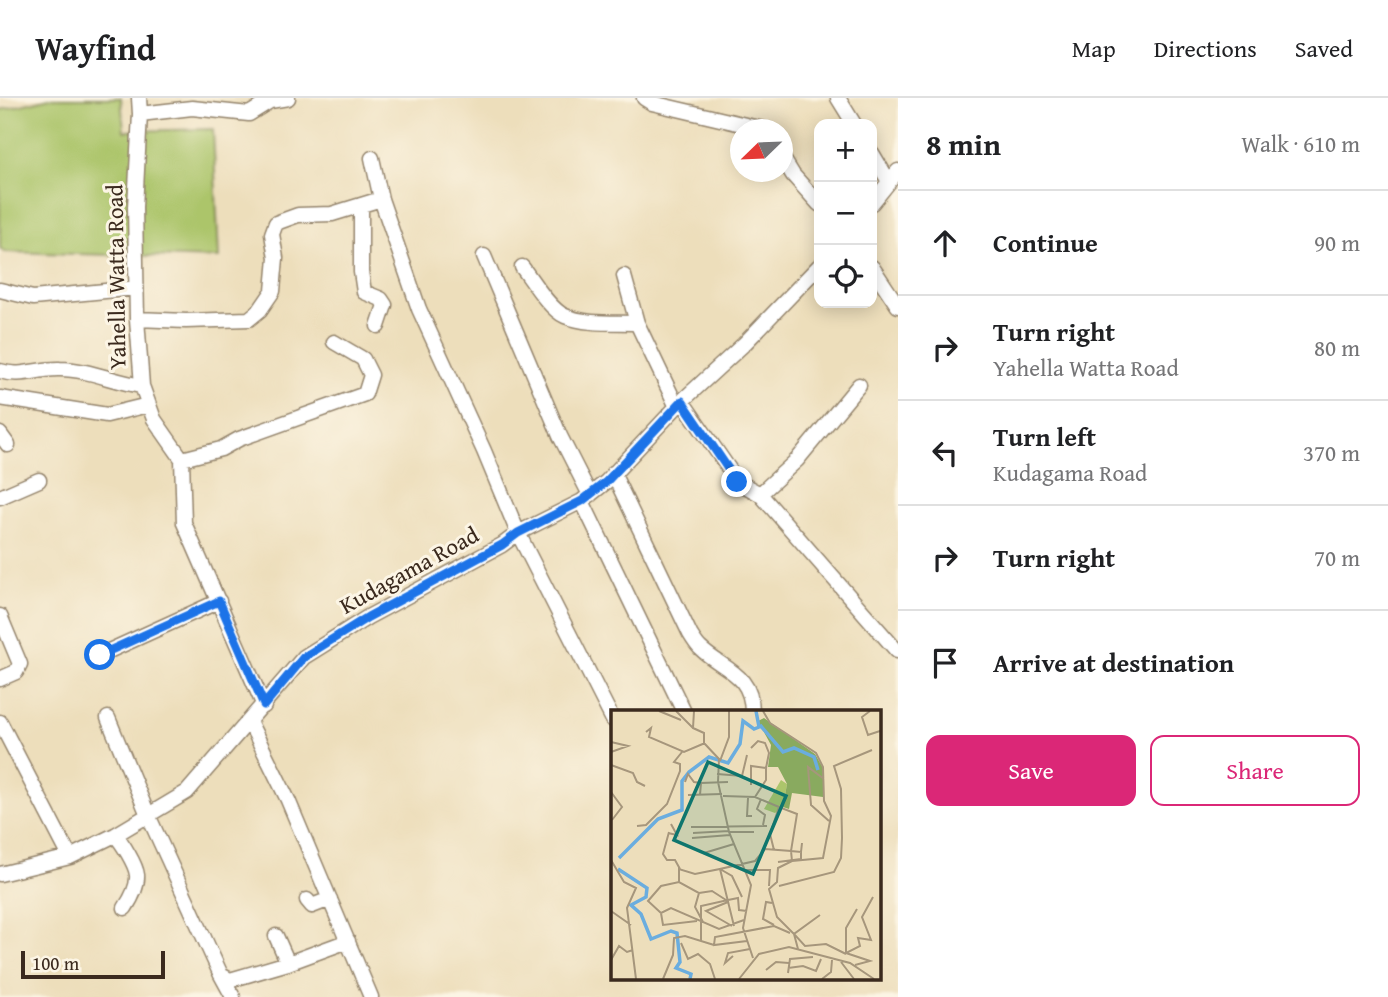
<!DOCTYPE html>
<html lang="en">
<head>
<meta charset="utf-8">
<style>
  body { margin:0; font-family:"Gentium Book Plus",serif; background:#f2f2f2; color:#202124 }
  .controls { position:absolute; right:21px; top:21px; display:grid; overflow:hidden; border-radius:14px; box-shadow:0 4px 18px #0003 }
  .controls button { width:63px; height:63px; display:grid; place-items:center; padding:0; border:0; border-bottom:2px solid #e0e0e0; background:#fff; color:#202124; font:35px sans-serif }
  .compass { position:absolute; left:730px; top:21px; width:63px; height:63px; border-radius:50%; background:#fff; box-shadow:0 4px 18px #0003; rotate:247deg }
  .scale { position:absolute; left:21px; bottom:18px; width:144px; box-sizing:border-box; padding-left:7px; border:4px solid #3b2a1e; border-top:0; font-size:19px; line-height:24px; white-space:nowrap; color:#3b2a1e; -webkit-text-stroke:5px #fcf5e5; paint-order:stroke }
  .stop { position:absolute; width:21px; height:21px; margin:-16px; border:5px solid #1a73e8; border-radius:50%; background:#fff }
  .stop.end { background:#1a73e8; border-color:#fff; box-shadow:0 2px 7px #0008 }
  .list { margin:0; padding:0; list-style:none }
  h2 { display:flex; justify-content:space-between; align-items:center; height:91px; margin:0; padding:0 28px; font-size:30px }
  h2 small { font-size:23px; font-weight:400; color:#757577 }
  .list li { display:grid; grid-template-columns:46px 1fr auto; gap:21px; align-items:center; box-sizing:border-box; height:105px; padding:0 28px; border-top:2px solid #e0e0e0 }
  .list b { display:block; font-size:26px; white-space:nowrap }
  .list p { margin:0; font-size:23px; white-space:nowrap; color:#757577 }
  .list em { font-size:23px; font-style:normal; color:#757577 }
  .actions { display:flex; gap:14px; padding:21px 28px }
  .actions a { flex:1; padding:16px 0; border:2px solid #db2777; border-radius:14px; text-align:center; font-size:24px; color:#db2777 }
  .actions .main { background:#db2777; color:#fff }
  .icon { flex:none; width:38px; height:38px; fill:none; stroke:currentColor; stroke-width:2; stroke-linecap:round; stroke-linejoin:round }
  .map { position:relative; flex:none; width:898px; height:899px; overflow:hidden }
  header { display:flex; align-items:center; gap:42px; box-sizing:border-box; height:98px; padding:0 35px; background:#fff; border-bottom:2px solid #e0e0e0 }
  header strong { font-size:33px }
  nav { display:flex; gap:38px; margin-inline-start:auto; font-size:24px }
  main { display:flex }
  aside { flex:1; background:#fff }
  .map>svg:first-child { display:block }
</style>
</head>
<body>
<header>
<strong>Wayfind</strong>
<nav><a>Map</a><a>Directions</a><a>Saved</a></nav>
</header>
<main>
<div class="map">
<svg width="898" height="899" viewBox="0 0 898 899">
  <rect width="100%" height="100%" fill="#fcf5e5"/>
  <filter id="ink" filterUnits="userSpaceOnUse"><feTurbulence type="fractalNoise" baseFrequency=".0143" numOctaves="2"/><feDisplacementMap in="SourceGraphic" scale="14" xChannelSelector="R" yChannelSelector="G"/><feConvolveMatrix kernelMatrix="1 2 1 2 8 2 1 2 1" color-interpolation-filters="sRGB"/></filter>
  <filter id="wash" filterUnits="userSpaceOnUse"><feTurbulence type="fractalNoise" baseFrequency=".00686" numOctaves="4" result="noise"/><feDisplacementMap in="SourceGraphic" scale="28" xChannelSelector="R" yChannelSelector="G"/><feGaussianBlur stdDeviation="1.57" result="paint"/><feColorMatrix in="noise" values="0 0 0 0 0 0 0 0 0 0 0 0 0 0 0 0 0 1.4 0 .05"/><feComposite in="paint" operator="in"/></filter>
  <g filter="url(#wash)">
    <rect width="100%" height="100%" fill="#eddebb"/>
    <path fill="#acc56b" stroke="#747844" stroke-width="2" d="M50,0h71l3,33 89,-2 6,129 -215,-6 -4,-4v-138z"/>
  </g>
  <g filter="url(#ink)">
    <g fill="none" stroke-linecap="round" stroke-linejoin="round">
      <g stroke="#94846c" stroke-width="17">
        <path id="minor" d="M139,0l1,16 52,-6 57,6 21,-13 18,-3
          M644,0l8,5 115,27
          M838,0l16,26
          M140,16l-5,93 2,112 5,67 12,33 28,40 2,64 80,183
          M872,55l16,27
          M782,59l11,18 26,29
          M372,60l9,41 38,110 65,142 34,82 95,187
          M872,105l26,-32
          M361,107v67l3,20 17,7 4,6 -7,21
          M484,158l76,180 30,59
          M522,169c10,13 28,43 43,49 22,9 50,6 72,7l40,84
          M872,169l26,39
          M624,178l13,47
          M0,192l33,8 103,-10
          M137,221l49,2 63,-2 11,-9 13,-19 3,-33 -4,-24 4,-11 22,-8 34,-1 49,-15
          M0,273c21,7 39,-3 60,-2 28,0 54,13 82,17
          M0,300l107,17 41,-10
          M682,303l56,81 22,12 137,157
          M0,336l8,11
          M182,361l39,-10 18,-10 126,-45 6,-19 -8,-16 -29,-17
          M613,375l77,161c3,5 6,10 10,14 23,22 52,25 52,64
          M760,396l37,-34 62,-75
          M0,399l39,-17
          M582,403l102,211
          M0,518l20,48 -4,8 -16,7
          M100,557l119,-54
          M108,620l40,97 73,160 9,5 58,-17 60,-22
          M249,623l39,79 83,197
          M0,624l70,135
          M115,737c7,7 21,30 22,40 1,12 -6,24 -12,33
          M0,776l70,-17 45,-22 72,-43 117,-135 64,-40 134,-72 16,-12 64,-32 24,-19 76,-81 62,-57 75,-78
          M307,802l5,6 18,-7
          M276,838l12,27
          M221,877l12,22"/>
      </g>
      <use href="#minor" stroke="#fff" stroke-width="14"/>
    </g>
  </g>
  <g fill="none" stroke-linecap="round" stroke-linejoin="round" filter="url(#ink)">
    <path stroke="#1a73e8" stroke-width="9" d="M100,557l119,-54 45,104 40,-48 64,-40 134,-72 16,-12 64,-32 24,-19 76,-81 55,81"/>
  </g>
  <g text-anchor="middle" stroke-width="6" stroke-linejoin="round" paint-order="stroke">
    <g font-size="23" fill="#3b2a1e" stroke="#fcf5e5">
      <text transform="translate(116 179) rotate(-91)" y="8">Yahella Watta Road</text>
      <text transform="translate(409 472) rotate(-29)" y="8">Kudagama Road</text>
    </g>
  </g>
  <g transform="translate(611 612)">
    <rect width="270" height="270" fill="#eddebb"/>
    <path d="M170,70l6,4 -4,23 -8,6 -11,-4z" fill="#acc56b"/>
    <path d="M153,8l51,36 8,14v29l-31,-4 -3,16 -6,-2 4,-23 -9,-17h-10l3,-22 -13,-24z" fill="#89aa5f"/>
    <path fill="none" stroke="#6aaddf" stroke-width="3.5" d="M149,15l23,27 11,-4 20,9 4,13M8,148l39,-39 24,-9v-29l7,-9 20,-15 19,6 12,-19 3,-23 11,8 5,-2 -3,-16M7,159l29,19 -1,9 -15,8 10,9 10,25 20,-8 6,2 3,29 -4,6 15,6 -1,5"/>
    <path fill="none" stroke="#a6967c" stroke-width="2" d="M48,1l22,9M65,1l17,17M83,1l-1,17 11,5v10l15,16 -1,23 11,50 22,53 -8,43 10,30M152,1l7,12 46,30 7,14 1,34 7,15 -8,42 -31,3 -14,7 -1,14 -8,7 8,28 17,17 4,15M259,1l-8,6 6,18 12,-4M35,22l5,-4 -2,9 35,15 21,-9M0,32l17,4 -17,6M140,38l7,-7 7,2 4,10 -3,15M109,51l9,-24v-26M0,55l22,8 4,9 8,4M106,64l25,2 5,-21M213,69l-16,-12 3,38 18,16M74,72l3,-8 6,8 7,1M140,75v-19l15,2v12l-11,17M0,82l11,15 -10,13M77,85l34,-1M89,85l1,-12 27,-1M112,86l32,1 24,10M137,88l-1,18h5M150,89l-4,10 8,6 -2,10M26,116l9,-1 21,-21 13,-33v-7l-6,-2 8,-10M80,117l76,-1M58,122l-6,22 4,6h8l5,9M118,122h25M57,123l9,2 -6,-11M82,123l36,-2M81,128l38,-3M163,140l-4,-16 9,-27 18,7 -6,37 10,1 1,-9M93,143l30,-9M0,150l13,22 12,6 -9,20 9,71M167,152l23,-3v-7M135,160h24l-1,16M68,172v-13l16,5 25,-5 14,57M168,176l55,-14 7,-14 1,-20 -1,-49 -7,-23 38,-16M88,183l13,-2 14,9M131,187l-10,-21 -12,-7 35,-8 10,-12 26,2 1,10M117,190l10,-2 1,12 8,1M117,192l-22,9 26,15M161,193l-6,-1 -3,17 11,6M0,201l20,14M50,203l2,12 34,-4M209,205l-26,19 11,12 21,-2 20,10M92,212l-8,-15 4,-14 -20,-11 -18,4 -13,15 13,12 10,-5 48,21 25,-9M90,231v-35l27,-6M136,231l-33,4 1,-8 59,-11 16,7M70,233l7,16 10,-5 12,10 5,15M235,243v-25l11,-19M122,246l-8,7 3,-10 22,-4M0,250l8,-14 8,6 6,-2M230,252l13,17M244,255l15,-4 -24,-8 14,-7 -2,-8 13,2 -9,-23 11,-20M177,258l15,-2 13,5 5,-12M155,260l10,-8 13,1M177,263l2,-14 23,-2M52,269l10,-24 1,-17 11,-2 29,9M128,269l20,-25 30,-7 61,16 24,16M211,269l9,-7 1,-12"/>
    <path fill="#0f766e" fill-opacity="0.15" stroke="#0f766e" stroke-width="3.5" d="M97,52l78,34 -33,78 -79,-34z"/>
    <rect width="270" height="270" fill="none" stroke="#3b2a1e" stroke-width="3.5"/>
  </g>
</svg>
<div class="controls">
<button>+</button>
<button>−</button>
<button><svg class="icon" aria-label="locate" viewBox="0 0 24 24"><circle cx="12" cy="12" r="6"/><path d="M12 2v4M12 18v4M2 12h4M18 12h4"/></svg></button>
</div>
<svg class="compass" viewBox="-18 -18 36 36"><path d="M0-13l5 13h-10z" fill="#e53935"/><path d="M0 13l5-13h-10z" fill="#757577"/></svg>
<div class="scale">100 m</div>
<div class="stop" style="left:100px;top:557px"></div>
<div class="stop end" style="left:737px;top:384px"></div>
</div>
<aside>
<h2>8 min<small>Walk · 610 m</small></h2>
<ul class="list">
<li><svg class="icon" aria-label="ahead" viewBox="0 0 24 24"><path d="M12 20V5M6 11l6-6 6 6"/></svg><div><b>Continue</b></div><em>90 m</em></li>
<li><svg class="icon" aria-label="right" viewBox="0 0 24 24"><path d="M7 20v-9h11M14 6l5 5-5 5"/></svg><div><b>Turn right</b><p>Yahella Watta Road</p></div><em>80 m</em></li>
<li><svg class="icon" aria-label="left" viewBox="0 0 24 24"><path d="M17 20v-9H6M10 6l-5 5 5 5"/></svg><div><b>Turn left</b><p>Kudagama Road</p></div><em>370 m</em></li>
<li><svg class="icon" aria-label="right" viewBox="0 0 24 24"><path d="M7 20v-9h11M14 6l5 5-5 5"/></svg><div><b>Turn right</b></div><em>70 m</em></li>
<li><svg class="icon" aria-label="arrive" viewBox="0 0 24 24"><path d="M6 21V4h12l-3 4 3 4H6"/></svg><div><b>Arrive at destination</b></div></li>
</ul>
<div class="actions"><a class="main">Save</a><a>Share</a></div>
</aside>
</main>
</body>
</html>
